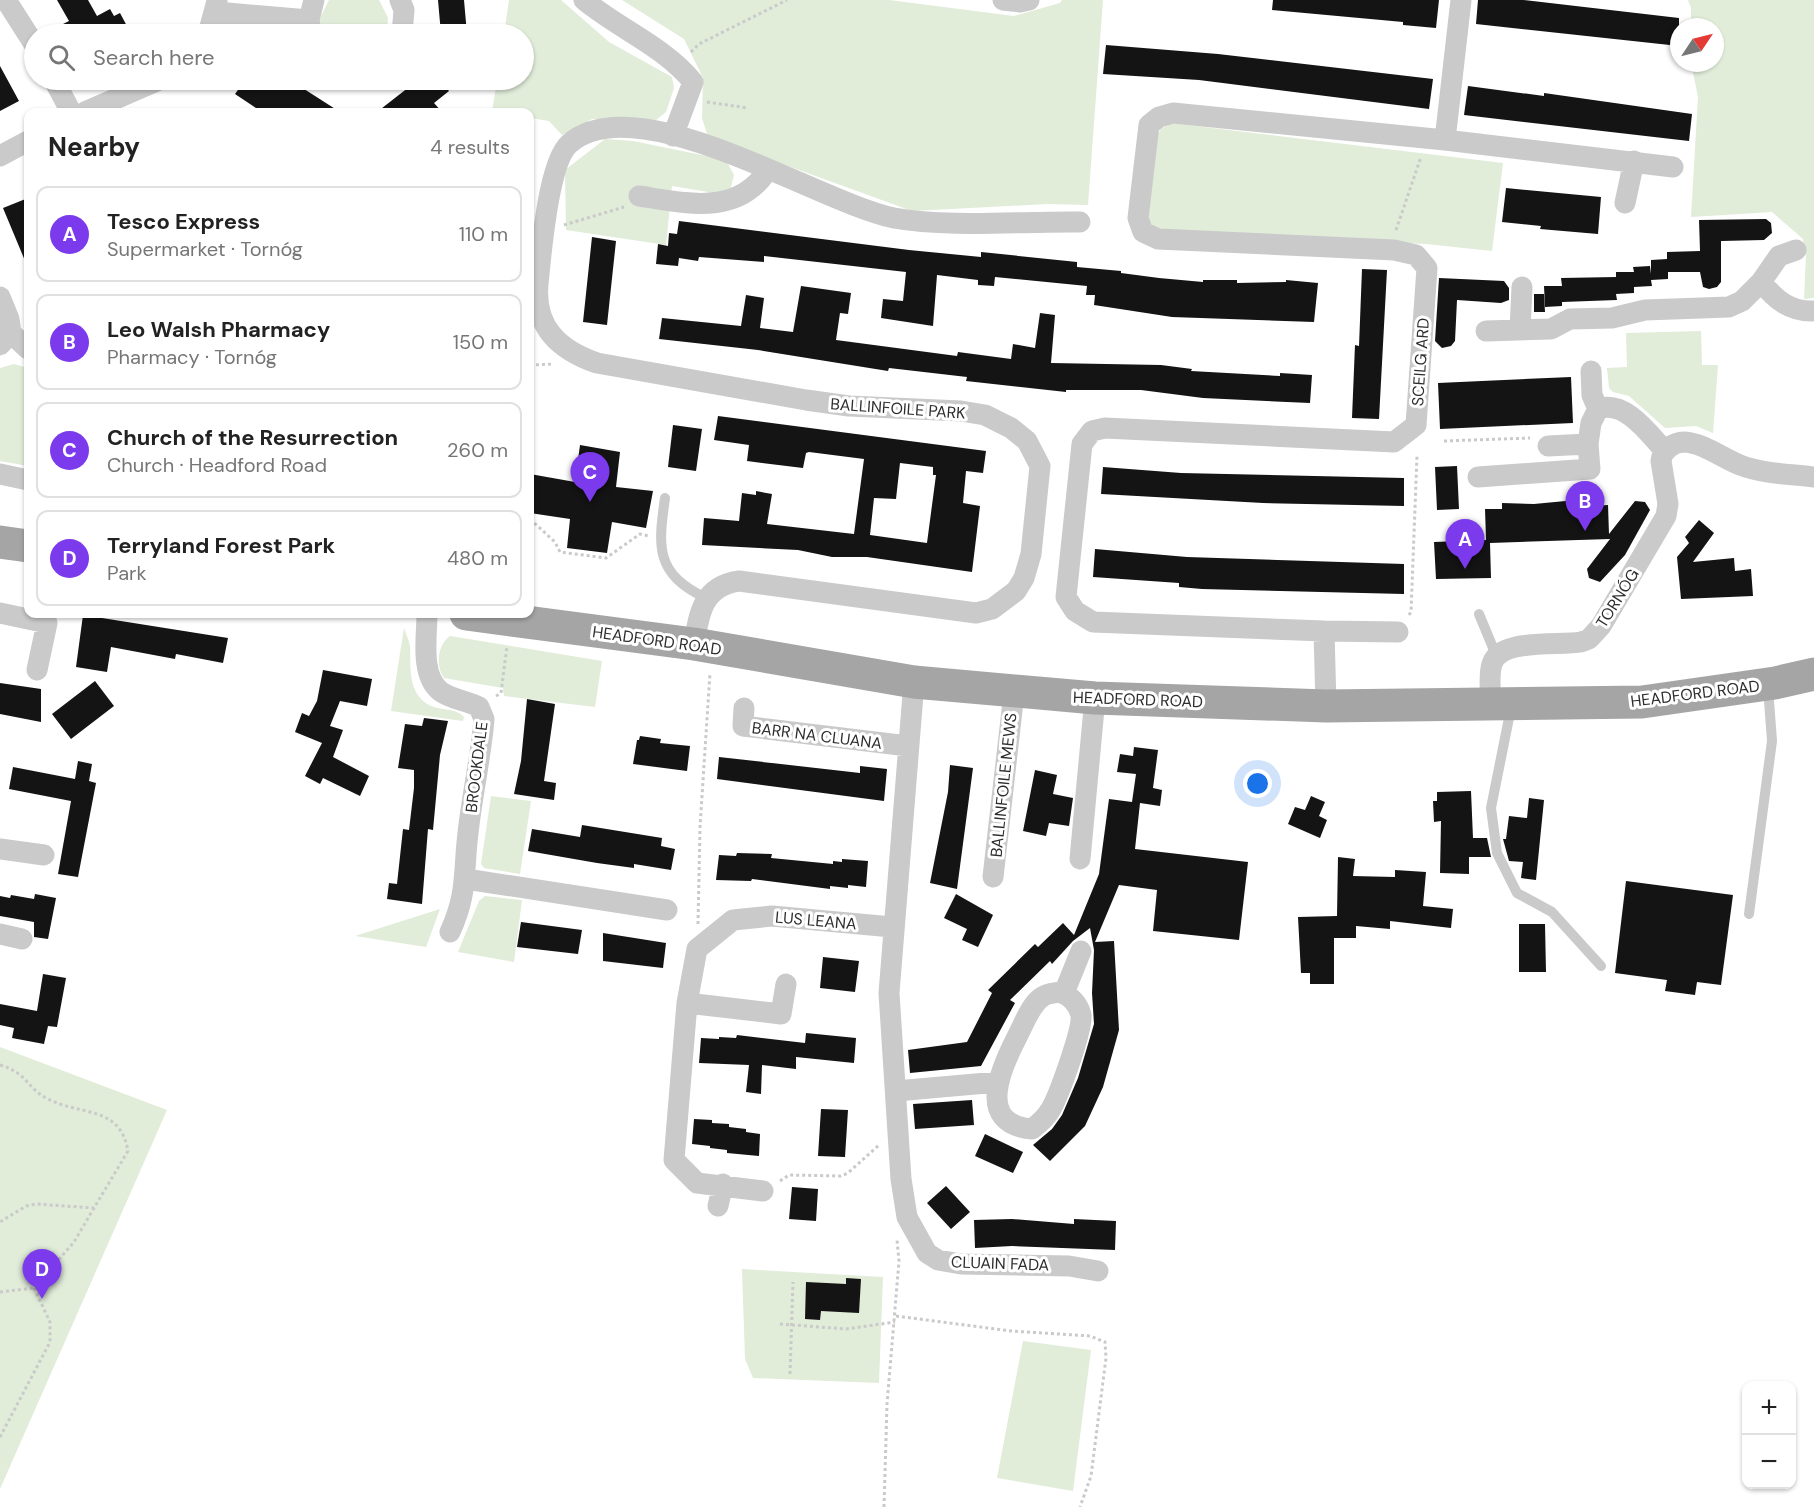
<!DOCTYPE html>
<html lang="en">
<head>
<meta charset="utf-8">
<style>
  body { margin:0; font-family:"DM Sans",sans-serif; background:#f2f2f2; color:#222 }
  .controls { position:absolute; right:18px; bottom:18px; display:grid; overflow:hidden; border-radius:12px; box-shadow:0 2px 4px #0004 }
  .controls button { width:54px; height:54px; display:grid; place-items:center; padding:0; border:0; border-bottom:2px solid #e0e0e0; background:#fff; color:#222; font:30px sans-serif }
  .compass { position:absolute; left:1670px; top:18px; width:54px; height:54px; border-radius:50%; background:#fff; box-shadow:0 2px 4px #0004; rotate:55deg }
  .you { position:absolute; left:1258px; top:784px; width:21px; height:21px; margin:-15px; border:4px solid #fff; border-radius:50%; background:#1a73e8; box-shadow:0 0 0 9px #1a73e833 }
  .badge { display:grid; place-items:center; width:39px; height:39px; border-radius:50%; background:#7c3aed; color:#fff; font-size:20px; font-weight:700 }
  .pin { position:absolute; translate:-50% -50px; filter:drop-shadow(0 2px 3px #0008) }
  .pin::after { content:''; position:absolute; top:32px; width:21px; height:18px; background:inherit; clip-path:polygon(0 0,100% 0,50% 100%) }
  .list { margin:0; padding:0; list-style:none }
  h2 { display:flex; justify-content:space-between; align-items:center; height:78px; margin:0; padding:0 24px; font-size:26px }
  h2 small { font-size:20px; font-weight:400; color:#767676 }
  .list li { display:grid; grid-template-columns:39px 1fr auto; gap:18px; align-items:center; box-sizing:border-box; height:96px; margin:0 12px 12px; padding:0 12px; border:2px solid #e0e0e0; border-radius:12px }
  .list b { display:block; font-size:22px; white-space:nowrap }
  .list p { margin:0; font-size:20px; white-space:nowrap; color:#767676 }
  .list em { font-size:20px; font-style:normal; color:#767676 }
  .icon { flex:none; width:33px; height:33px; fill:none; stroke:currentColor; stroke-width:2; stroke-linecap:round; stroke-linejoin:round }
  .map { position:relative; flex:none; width:1814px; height:1507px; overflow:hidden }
  .search { position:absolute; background:#fff; box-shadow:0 2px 4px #0004; left:24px; top:24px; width:510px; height:66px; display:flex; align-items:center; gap:15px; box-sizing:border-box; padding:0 21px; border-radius:33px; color:#767676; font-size:22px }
  .panel { position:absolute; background:#fff; box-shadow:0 2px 4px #0004; left:24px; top:108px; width:510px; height:510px; border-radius:12px }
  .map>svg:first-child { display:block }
</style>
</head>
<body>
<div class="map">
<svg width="1814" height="1507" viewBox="0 0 1814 1507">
  <rect width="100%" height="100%" fill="#fff"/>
  <path fill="#e1ecd9" d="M329,0h50l9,18 -1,16h-67l-1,-14z
    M509,0h52l48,42 63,35 2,11 -8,24 -11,9 -63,-2 -30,16 -13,-14 -19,-3v-6h-38l5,-32h27v-46h-20z
    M622,0h267l125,16 46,-13 2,-3h41l-15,205 -40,-1 -136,7 -204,-74 -6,-19 1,-40 -19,-39z
    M1688,0h126v298l-10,1 2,-43 -3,-17 -31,-27 -81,5 7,-120 -7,-34h24v-36h-24v-19z
    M1171,123l332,40 -11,88 -66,-7 -264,-12 -11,-6 -3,-12 7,-74 6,-11z
    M605,139l28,2 93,19 8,15 -4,16 -16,2 -42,-7 -6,59 -100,-15 -1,-60z
    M1701,331l1,34h16l-5,68 -17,-7 -31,2 -36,-32 -16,-4 -4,-4 -2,-20 20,-1 -1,-34z
    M14,364l14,4v98l-28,-5v-93z
    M404,628c2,6 5,12 6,18 1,20 -3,47 19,59 11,6 26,2 35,12l-1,4 -72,-10z
    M450,636l152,25 -7,46 -91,-11 -1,-8 -59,-10c-9,-12 -6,-34 6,-42z
    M491,796l40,5 -11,73 -36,-6 -3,-4z
    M485,896l37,4 -8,62 -56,-10 21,-51z
    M440,909l-14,38 -71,-11z
    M0,1047l167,63 -167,379z
    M742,1269l141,8 -4,106 -126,-5 -8,-19z
    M1023,1341l68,9 -18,141 -76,-13z"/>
  <path fill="#141414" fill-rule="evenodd" d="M57,0h31l9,16 13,-7 4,7 6,-3 8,15 -13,6h-46l-6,-10 6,-3z
    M438,0h26l3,34h-26z
    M1273,0h166l-3,28 -33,-3v-3l-131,-12z
    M1478,0h45l156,18v28l-203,-22z
    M1106,45l112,9 215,25 -4,30 -230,-29 -96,-6z
    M0,66l19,35 -19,10z
    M245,80h45l50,32h-78l-27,-18z
    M418,80h22l9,11 -15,12 8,9h-65z
    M1468,86l76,10v-3l148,21 -3,27 -225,-26z
    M1506,188l95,9 -3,37 -58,-5 1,-3 -39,-4z
    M28,198v70l-25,-60z
    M1766,219l5,4 1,10 -8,7 -43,1v41l-4,5 -8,2 -6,-2 -3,-15h-32v7l-17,1 1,6 -18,1v6l-18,1 1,6 -55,2v4l-17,1 -1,-21h18l-1,-8 55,-1v-5h18l-1,-5 17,-1 1,8v-14l16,-1v-7l33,-1 -1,-31z
    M679,221l230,29 72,7v-5l96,10v5l44,4v2l38,5 44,4v-2h34v3l49,-1v-2l32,3 -4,39 -142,-5 -78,-12 1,-10h-9l1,-9 -92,-9 -1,9 -16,-1v-5l-41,-5 -4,51 -52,-8 2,-19 20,2 3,-29 -142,-16v6l-65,-5 -1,4 -19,-3 -1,8 -22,-2 2,-20 10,2 1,-13 8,1z
    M592,237l24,4 -9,84 -24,-3z
    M1362,269l25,1 -8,149 -27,-1 3,-73 4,1z
    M1439,278l65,3 5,7v12l-8,3 -44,-3 -2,41 -4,5 -9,2 -7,-7z
    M801,286l50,7 -3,21 -8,-1 -4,27 121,16 1,-4 53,7 2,-15 22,4 5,-35 15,2 -4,48 110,2 31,4 -1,2 89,5v-3l32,2 -2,28 -107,-5 -62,-8h-75v2l-100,-11 1,-4 -78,-9 -1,3 -130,-21 -99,-11 3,-21 79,8 5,-31 18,3 -4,30 33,4z
    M1534,294h10l1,18h-11z
    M1571,377l2,46 -133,6 -2,-46z
    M718,416l268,35 -3,22 -17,-2 -3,32 17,3 -8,66 -105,-15h-35l-34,-7 -96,-5 2,-27 35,3 3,-28 14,2v-4l16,3 -5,30 87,10 10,-75 -55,-7 -3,1 -3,15 -56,-7 2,-16 -35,-5zM900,463l33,4v8h3l-9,68 -57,-8 4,-37 22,1z
    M673,425l29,4 -6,42 -28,-4z
    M580,445l40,7 -4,35 37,4 -7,37 -34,-6 -5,31 -40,-5 3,-29 -40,-6v-39l45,8z
    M1457,466l2,43 -22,1 -2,-43z
    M1103,467l78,6 223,5v28l-141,-3 -162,-9z
    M1576,500v7l32,-2 1,29 26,-33 10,1 5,8 -25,45 -25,27 -11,-4 -2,-9 23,-30 -120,4 1,35 -55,1 -2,-37 52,-2 -1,-31h17v-6l32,1z
    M1699,520l15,13 -21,29 41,-4 1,13 16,-2 2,27 -72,3 -4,-42 12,-14 -4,-6z
    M1095,549l92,8 217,7v30l-202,-5 -23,-2v-4l-86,-6z
    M83,615l145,23 -5,25 -47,-9 -1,5 -64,-12 -4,25 -31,-5z
    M323,670l49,9 -5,27 -27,-5 -10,25 13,4 -10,27 36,19 -9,20 -37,-18 -3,6 -15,-8 17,-33 -27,-11 7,-19 7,3 8,-15z
    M95,681l19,25 -43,33 -19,-25z
    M0,683l41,6v33l-41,-8z
    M527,699l28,5 -11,77 12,2 -2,17 -40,-6 7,-33z
    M424,718l24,3 -8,34 -7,75 -5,-1 -6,75 -35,-5 2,-16 8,1 6,-55 6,1 5,-42v-18l-16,-2 7,-44 17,2z
    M640,736l21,3 -1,4 30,3 -3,25 -54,-7 4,-24h2z
    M1134,747l24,3 -5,38 9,2 -2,16 -20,-3 -5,46 113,13 -9,78 -86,-9 4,-41 -38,-5 -24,57 19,-1 5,89 -16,57 -18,39 -35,35 -17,-16 19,-16 10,-14 16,-37 16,-54 -2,-31 2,-43 -4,-22 -17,13 -21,23 -2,-3 -40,39 5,3 -34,63 -71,7 -2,-23 59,-8 25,-49 -4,-3 47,-46 3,3 25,-24 11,12 25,-61 10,-75 23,3 4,-28 -19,-2 3,-18 13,2z
    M719,757l141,16v-7l27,3 -3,32 -167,-22z
    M78,761l14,3 -3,17 7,2 -18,94 -20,-3 13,-73 -62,-12 4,-22 62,12z
    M950,765l23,3 -16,121 -27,-6 18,-91z
    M1035,770l22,5 -4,19 20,4 -4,28 -20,-3 -3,13 -23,-5z
    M1471,791l2,47h14l4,19h-22v17l-29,-1 1,-52 -7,1 -1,-21h4v-9z
    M1311,796l14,6 -6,14 8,4 -7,18 -32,-14 7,-17 10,3z
    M1529,798l15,2 -8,80 -15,-2 2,-16 -14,-1 -6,-22h3l3,-23 18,2z
    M582,825l80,13 -1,8 14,3 -4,21 -37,-6v4l-37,-5 -69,-12 4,-22 48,8z
    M737,853l35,1 -1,4 62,6v-3l9,1v-3l26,2 -2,26 -18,-2v3l-18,-2v3l-78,-10 -1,2 -35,-1 3,-25 17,1z
    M1338,857l17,2 -2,17 42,1v-7l31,2 -3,34 30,3 -2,19 -61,-7v8l-34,-3v12h-22v46h-24v-11h-9l-3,-56 39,-1z
    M1626,881l107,14 -12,90 -24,-3 -2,13 -30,-4 2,-11 -52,-7z
    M35,894l21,4 -8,41 -14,-2v-15l-34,-6v-20l10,2 1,-3 23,4z
    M956,894l37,21 -15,32 -16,-7 5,-11 -23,-11z
    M521,922l61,8 -4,24 -61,-7z
    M1519,924h26l1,48h-27z
    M603,933l63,10 -3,25 -60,-7z
    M823,957l36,4 -4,31 -35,-4z
    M43,974l23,4 -9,49 -9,-1 -4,18 -32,-6 2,-10 -14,-3v-21l37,7z
    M806,1033l50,5 -2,25 -58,-6v12l-34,-4 -1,29 -15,-2 3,-27 -50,-2 2,-25 18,1v-2l17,1 1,-3 68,8z
    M972,1100l2,25 -59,4 -2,-25z
    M821,1109l27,1 -3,47 -27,-1z
    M694,1119l18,1v3l17,1v3l17,2v3l14,2 -1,22 -32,-3v-3l-17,-2v-2l-18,-2z
    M985,1134l38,18 -10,21 -38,-17z
    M946,1186l24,26 -19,17 -24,-26z
    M792,1187l26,2 -2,32 -27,-2z
    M1012,1219l62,5v-5l42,2 -1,29 -103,-4 -37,2 -1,-28z
    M846,1278l15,1 -2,34 -38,-2 -1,9 -15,-1 1,-37 40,2z"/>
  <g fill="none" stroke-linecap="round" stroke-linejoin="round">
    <path stroke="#cacaca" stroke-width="3" stroke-dasharray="3 3" stroke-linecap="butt" d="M691,52l8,-8 88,-44
      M707,102l41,6
      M564,225l60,-18
      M1396,230l25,-73
      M530,365l24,-1
      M1444,441l86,-3
      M530,519l25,23 5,10 46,6 34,-24 9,2
      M1409,615l2,-3 6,-156
      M496,696l5,-3 6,-47
      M698,924l2,-97 10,-154
      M0,1065c28,8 27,24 48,34 33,17 72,6 80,52l-34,57 -58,-4 -10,2 -26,16
      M780,1181l9,-6 52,1 7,-3 32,-29
      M0,1292l34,-4 40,-46 20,-34
      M896,1316l115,15 79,5 15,6 1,16 -15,118 -11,31
      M780,1324l66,5 49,-7
      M790,1374l3,-92
      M0,1437l50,-95v-20l-16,-34
      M884,1507l3,-103 12,-143 -2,-21"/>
    <path stroke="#cacaca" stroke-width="10" d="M665,498c-7,49 -10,76 41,100
      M1479,614l17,41
      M1511,708l-20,100 6,45 20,40 35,19 49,54
      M1749,914l23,-173 -4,-54"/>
    <path stroke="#cacaca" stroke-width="21" d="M6,0l28,44
      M400,0l4,10 -2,24
      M584,0c35,29 81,47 109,82l-20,54
      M1003,0l17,2 9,-2
      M216,12l93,8
      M208,34l9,-33
      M311,34l-2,-14 5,-20
      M54,80l17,32
      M85,112l74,-32
      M1445,140l16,-140
      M0,156l28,-15
      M639,196c46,7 100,21 129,-27
      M1625,203l9,-42
      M1796,250l-17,6 -18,26c15,18 29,30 53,29
      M0,297l9,22 2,14 -11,12
      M1520,330l2,-43
      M1486,331l65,-2 19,-10 42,-1 33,-8 84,-3 13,-6 19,-19
      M11,333l17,16
      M1591,371l1,24 6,14
      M1548,446l40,-2 3,-21 7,-14c27,-10 51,25 67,42
      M0,474l28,6
      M1478,477l112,-8 -2,-25
      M0,613l47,10 -10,47
      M427,614c0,22 -7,61 13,77 10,8 28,10 39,16l5,12c-3,38 -12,76 -16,114 -5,41 0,59 -18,99
      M1324,631l74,1
      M694,644c5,-31 9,-58 45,-63l237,32 16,-4 24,-18 8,-13 7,-24 9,-88 -13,-25 -16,-13 -26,-13 -24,-4 -112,-5 -43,-6 -209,-37c-38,-13 -63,-36 -59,-79 3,-30 10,-121 31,-140 67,-60 250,59 325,74 55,10 129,3 186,4
      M914,682l-25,311 12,186 6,38 20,36 11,7 23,4 108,2 29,5
      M1326,706l-2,-75 -231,-9 -18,-11 -9,-14 16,-153 10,-13 13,-3 289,14 22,-17 11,-157 -11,-13 -22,-5 -236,-11 -15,-7 -5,-14 11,-93 10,-8 14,-4 272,27 228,27
      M1491,706c0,-13 -3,-30 1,-42 8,-26 66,-18 89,-22l8,-3 12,-13 65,-110 2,-12 -7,-43c1,-11 13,-19 23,-19 20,1 38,16 56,23 23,9 50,9 74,12
      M744,708l-1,18 165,20
      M0,849l44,6
      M1080,859l15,-161
      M993,877l21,-184
      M466,879l201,31
      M0,934l22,5
      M1060,992c10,4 18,11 21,23 2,14 -22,80 -30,94 -5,9 -11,14 -19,20 -57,-5 -31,-61 -15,-92 7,-13 13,-32 25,-40 5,-4 12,-4 18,-5z
      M1064,993l17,-42
      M687,1003l94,11 5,-30
      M896,1091l102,-9
      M763,1191l-66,-8 -23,-23 13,-157 10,-54 36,-29 39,-4 120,11
      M718,1206l5,-22"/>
    <path stroke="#a5a5a5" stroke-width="33" d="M0,542l28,4
      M466,614l228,30 220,38 181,16 231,8 316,-4 133,-19 39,-9"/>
  </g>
  <g text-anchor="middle" stroke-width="6" stroke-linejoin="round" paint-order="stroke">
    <g font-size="16" fill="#2d2d2d" stroke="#fff">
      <text transform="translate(1420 362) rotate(-86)" y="6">SCEILG ARD</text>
      <text transform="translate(898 408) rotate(4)" y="6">BALLINFOILE PARK</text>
      <text transform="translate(1617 598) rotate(-58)" y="6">TORNÓG</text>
      <text transform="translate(657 640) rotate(8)" y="6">HEADFORD ROAD</text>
      <text transform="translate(1695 693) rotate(-7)" y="6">HEADFORD ROAD</text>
      <text transform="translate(1138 699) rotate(2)" y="6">HEADFORD ROAD</text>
      <text transform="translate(817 735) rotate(7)" y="6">BARR NA CLUANA</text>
      <text transform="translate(476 767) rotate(-83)" y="6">BROOKDALE</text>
      <text transform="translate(1003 785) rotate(-84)" y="6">BALLINFOILE MEWS</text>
      <text transform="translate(816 920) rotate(5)" y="6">LUS LEANA</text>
      <text transform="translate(1000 1263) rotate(2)" y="6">CLUAIN FADA</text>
    </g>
  </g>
</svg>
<div class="controls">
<button>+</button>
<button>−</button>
</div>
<svg class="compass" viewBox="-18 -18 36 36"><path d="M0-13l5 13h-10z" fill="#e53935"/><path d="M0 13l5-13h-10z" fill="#767676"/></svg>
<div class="you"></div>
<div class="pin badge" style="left:1465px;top:569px">A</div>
<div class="pin badge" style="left:1585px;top:531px">B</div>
<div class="pin badge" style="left:590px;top:502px">C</div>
<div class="pin badge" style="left:42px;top:1299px">D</div>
<div class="search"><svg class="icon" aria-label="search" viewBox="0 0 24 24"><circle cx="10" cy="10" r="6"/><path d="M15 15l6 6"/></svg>Search here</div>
<section class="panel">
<h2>Nearby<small>4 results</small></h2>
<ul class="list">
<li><span class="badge">A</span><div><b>Tesco Express</b><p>Supermarket · Tornóg</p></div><em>110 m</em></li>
<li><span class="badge">B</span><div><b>Leo Walsh Pharmacy</b><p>Pharmacy · Tornóg</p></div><em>150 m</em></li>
<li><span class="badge">C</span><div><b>Church of the Resurrection</b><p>Church · Headford Road</p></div><em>260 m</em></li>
<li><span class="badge">D</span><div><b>Terryland Forest Park</b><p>Park</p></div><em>480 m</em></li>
</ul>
</section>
</div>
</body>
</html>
